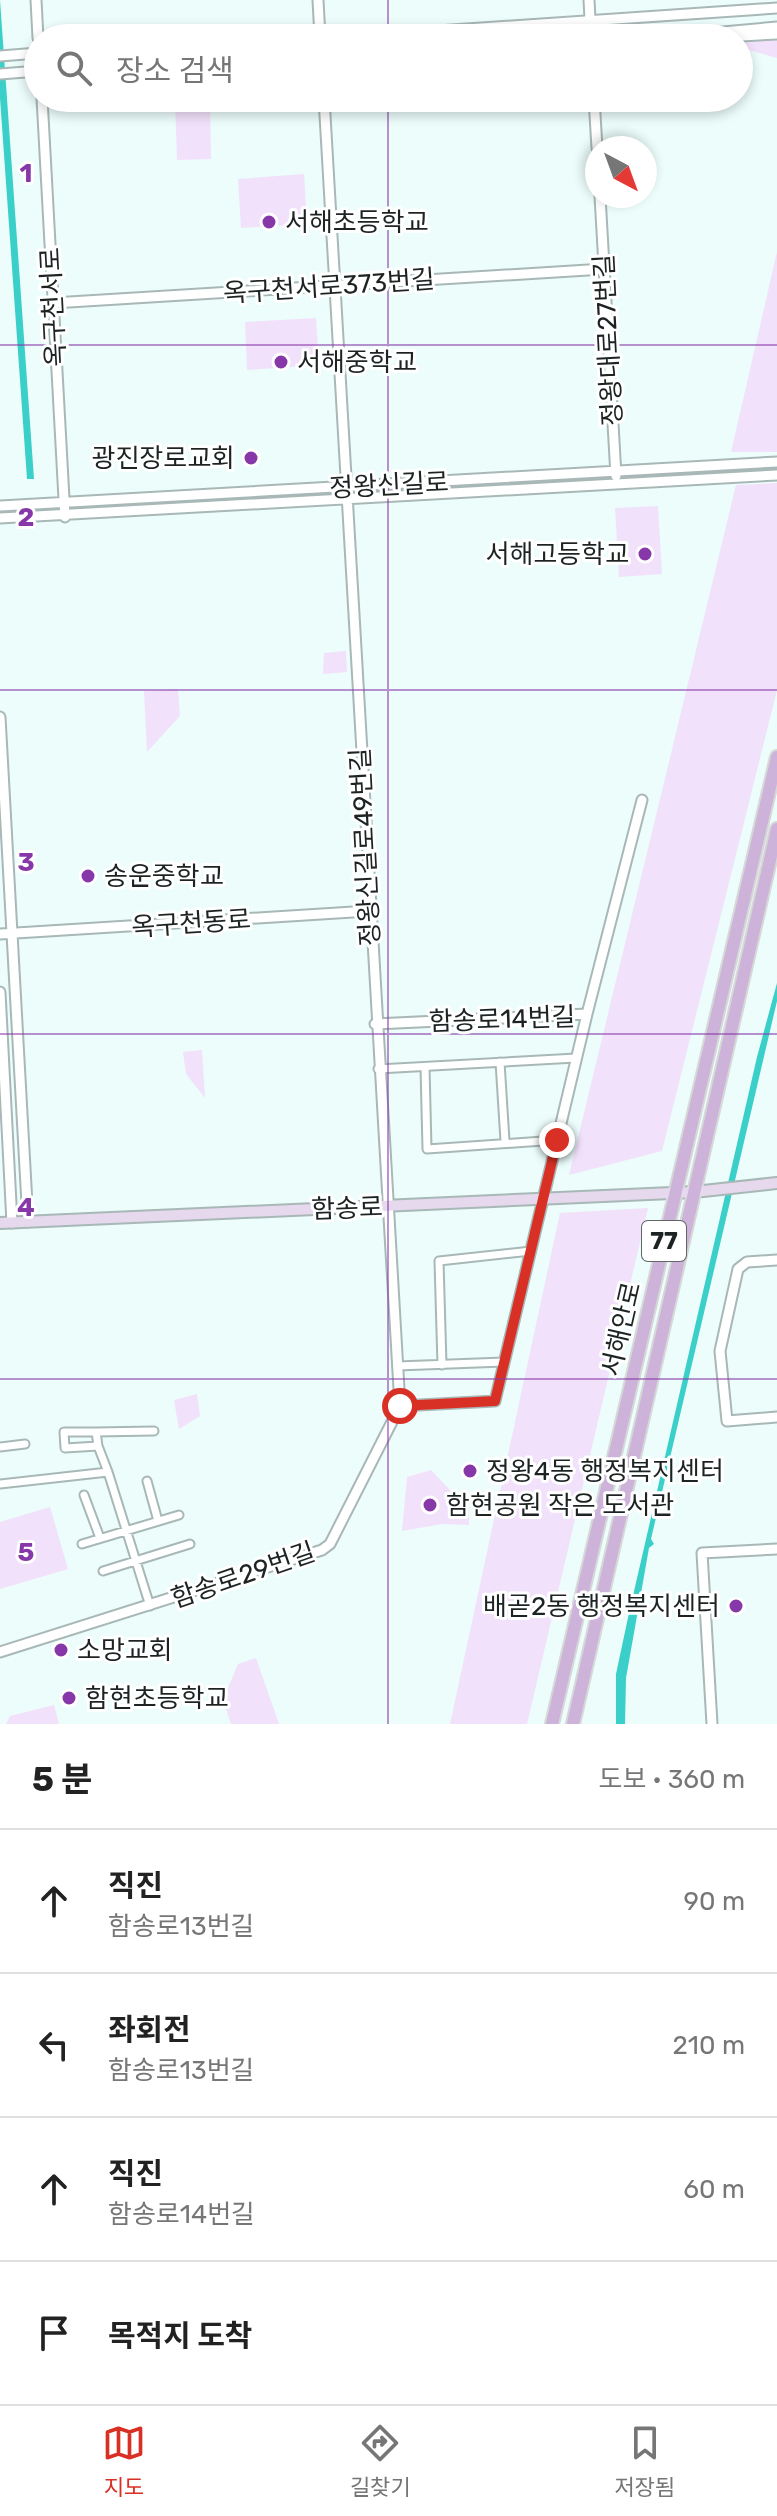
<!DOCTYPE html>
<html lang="ko">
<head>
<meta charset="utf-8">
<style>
  body { margin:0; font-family:Rubik,"Noto Sans KR",sans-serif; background:#f2f2f2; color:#222 }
  .compass { position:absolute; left:585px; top:136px; width:72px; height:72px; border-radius:50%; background:#fff; box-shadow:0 4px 12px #0003; rotate:139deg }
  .stop { position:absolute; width:24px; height:24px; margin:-18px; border:6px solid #d93025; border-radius:50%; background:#fff }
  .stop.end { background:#d93025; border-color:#fff; box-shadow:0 2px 8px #0008 }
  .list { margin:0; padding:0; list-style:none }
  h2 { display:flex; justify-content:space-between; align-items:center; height:104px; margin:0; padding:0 32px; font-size:34px }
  h2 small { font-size:26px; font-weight:400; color:#767676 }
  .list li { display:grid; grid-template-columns:52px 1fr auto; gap:24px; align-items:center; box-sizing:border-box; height:144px; padding:0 32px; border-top:2px solid #e0e0e0 }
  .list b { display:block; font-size:30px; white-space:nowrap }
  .list p { margin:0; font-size:26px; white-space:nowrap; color:#767676 }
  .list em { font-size:26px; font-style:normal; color:#767676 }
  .icon { flex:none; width:44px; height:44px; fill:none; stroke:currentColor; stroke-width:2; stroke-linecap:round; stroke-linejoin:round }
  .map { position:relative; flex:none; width:777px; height:1724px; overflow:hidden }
  .search { position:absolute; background:#fff; box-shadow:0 4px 12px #0003; left:24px; right:24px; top:24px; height:88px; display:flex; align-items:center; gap:20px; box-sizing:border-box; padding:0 28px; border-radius:44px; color:#767676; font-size:30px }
  .sheet { height:680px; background:#fff }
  nav { display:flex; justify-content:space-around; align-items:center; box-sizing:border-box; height:112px; border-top:2px solid #e0e0e0; background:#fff; font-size:22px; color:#767676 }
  nav a { display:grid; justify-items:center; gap:4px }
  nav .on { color:#d93025 }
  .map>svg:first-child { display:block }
</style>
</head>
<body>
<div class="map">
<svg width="777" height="1724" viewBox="0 0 777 1724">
  <rect width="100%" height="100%" fill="#ecfdfb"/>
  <path fill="#f2e1fb" d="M777,36v22l-38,-11v-9h-24z
    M175,98h35l1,61 -34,1z
    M304,174l3,50 -66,4 -3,-49z
    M777,252v200h-46z
    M316,318l3,47 -72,5 -2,-48z
    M777,483v207l-115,461 -93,24 167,-690z
    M658,506l4,68 -43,3 -4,-69z
    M346,651l1,21 -24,2 1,-21z
    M178,689l2,27 -33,36 -3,-61z
    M202,1050l3,48 -19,-24 -3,-22z
    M648,1208l-121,516h-77l110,-511z
    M197,1394l3,22 -21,13 -5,-29z
    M431,1470l38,40v15l-27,-1 -40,7 5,-54z
    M50,1507l18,62 -68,20v-67z
    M256,1658l23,66h-48l-8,-24 15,-36z
    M54,1705l5,19h-53l4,-8z"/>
  <path fill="#3acfc9" d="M0,0l34,479h-7l-27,-381z
    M777,983v18l-126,538 3,5 -5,4 -23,130 -1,46h-9v-50l13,-61 128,-556z"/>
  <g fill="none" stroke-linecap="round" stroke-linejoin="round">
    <g stroke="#a8b8b7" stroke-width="11">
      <path id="minor" d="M500,1062l5,79
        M425,1067l2,82 130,-9
        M378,1069l198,-11
        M442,1365l-3,-104 92,-10
        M397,1366l107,-4
        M96,1432l58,-1
        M98,1446l-2,-14h-32l1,16 33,-2 10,26
        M0,1447l25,-3
        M147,1481l11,40
        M0,1484l108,-12 42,134
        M84,1495l16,43
        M82,1544l97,-29
        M103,1571l87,-27"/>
    </g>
    <g stroke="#a8b8b7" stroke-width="13">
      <path id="tertiary" d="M36,0l2,38
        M318,0l2,38
        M589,0l2,38
        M741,36l36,-2
        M335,38l442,-30
        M656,38l121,-11
        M0,56l38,-3
        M0,74l38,-3
        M42,98l23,419
        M594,98l3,50
        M600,196l16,280
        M53,303l551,-34
        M0,506l777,-44
        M0,518l777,-43
        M0,717l28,505
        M0,934l369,-23
        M0,992l12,231
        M587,1014l55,-214
        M375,1024l212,-10 -92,387 -95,5
        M777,1260l-30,2 -9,7 -18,82 7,70 50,-4
        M0,1652l322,-102 8,-6 70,-138 -76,-1308
        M712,1724l-10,-171 75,-4"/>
    </g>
    <g stroke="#a8b8b7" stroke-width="14">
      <path id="secondary" d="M0,1223l694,-31 83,-9"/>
    </g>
    <g stroke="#d6d7d7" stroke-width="16">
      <path id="primary" d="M552,1724l225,-967
        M573,1724l204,-895"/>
    </g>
    <use href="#minor" stroke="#fff" stroke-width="7"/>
    <use href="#tertiary" stroke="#fff" stroke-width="9"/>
    <use href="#secondary" stroke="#e6d8ed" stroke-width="10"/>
    <use href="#primary" stroke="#cdb2da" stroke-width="12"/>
  </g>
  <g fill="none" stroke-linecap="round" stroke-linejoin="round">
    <path stroke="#d93025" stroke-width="10" d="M400,1406l95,-5 62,-261"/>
  </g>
  <path fill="none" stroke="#8738a8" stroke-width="2" stroke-opacity="0.55" d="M388,0v38M388,98v1626M0,345h777M0,690h777M0,1034h777M0,1379h777"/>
  <g fill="#8738a8" stroke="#fff" stroke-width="3">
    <circle cx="269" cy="222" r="8"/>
    <circle cx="281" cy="362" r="8"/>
    <circle cx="251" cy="458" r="8"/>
    <circle cx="645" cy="554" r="8"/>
    <circle cx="88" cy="876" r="8"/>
    <circle cx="470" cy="1471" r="8"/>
    <circle cx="430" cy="1505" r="8"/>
    <circle cx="736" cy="1606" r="8"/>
    <circle cx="61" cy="1650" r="8"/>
    <circle cx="69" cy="1698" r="8"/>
  </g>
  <g text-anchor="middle" stroke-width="6" stroke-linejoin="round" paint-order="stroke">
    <rect fill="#fff" stroke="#616565" stroke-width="2" x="642" y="1221" width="44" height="40" rx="6"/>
    <g font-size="24" font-weight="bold" fill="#1d2323">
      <text x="664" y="1249">77</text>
    </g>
    <g font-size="26" fill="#1d2323" stroke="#fff" text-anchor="start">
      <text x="285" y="231">서해초등학교</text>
      <text x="297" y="371">서해중학교</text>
      <text x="235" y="467" text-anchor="end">광진장로교회</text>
      <text x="629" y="563" text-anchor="end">서해고등학교</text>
      <text x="104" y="885">송운중학교</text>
      <text x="486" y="1480">정왕4동 행정복지센터</text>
      <text x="446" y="1514">함현공원 작은 도서관</text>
      <text x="720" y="1615" text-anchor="end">배곧2동 행정복지센터</text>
      <text x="77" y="1659">소망교회</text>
      <text x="85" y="1707">함현초등학교</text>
    </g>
    <g font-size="26" fill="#1d2323" stroke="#fff">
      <text transform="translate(329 286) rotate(-4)" y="9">옥구천서로373번길</text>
      <text transform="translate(53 307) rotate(-93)" y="9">옥구천서로</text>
      <text transform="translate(608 340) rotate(-93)" y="9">정왕대로27번길</text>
      <text transform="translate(389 485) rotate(-3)" y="9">정왕신길로</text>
      <text transform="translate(365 847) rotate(-93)" y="9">정왕신길로49번길</text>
      <text transform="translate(191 923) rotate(-4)" y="9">옥구천동로</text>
      <text transform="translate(502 1019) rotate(-2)" y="9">함송로14번길</text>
      <text transform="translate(347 1208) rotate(-2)" y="9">함송로</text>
      <text transform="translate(621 1329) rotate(-77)" y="9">서해안로</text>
      <text transform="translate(243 1575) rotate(-19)" y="9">함송로29번길</text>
    </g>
  </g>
  <g font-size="26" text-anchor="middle" font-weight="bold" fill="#8738a8" stroke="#fff" stroke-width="6" stroke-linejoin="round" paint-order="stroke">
    <text x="26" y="182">1</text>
    <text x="26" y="526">2</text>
    <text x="26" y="871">3</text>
    <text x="26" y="1216">4</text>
    <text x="26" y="1561">5</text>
  </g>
</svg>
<svg class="compass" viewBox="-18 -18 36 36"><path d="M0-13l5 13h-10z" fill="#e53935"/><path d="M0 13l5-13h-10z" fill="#767676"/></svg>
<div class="stop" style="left:400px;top:1406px"></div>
<div class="stop end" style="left:557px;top:1140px"></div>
<div class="search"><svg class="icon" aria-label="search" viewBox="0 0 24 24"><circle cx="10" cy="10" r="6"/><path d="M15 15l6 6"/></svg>장소 검색</div>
</div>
<section class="sheet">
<h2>5 분<small>도보 · 360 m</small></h2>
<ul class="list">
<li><svg class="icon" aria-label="ahead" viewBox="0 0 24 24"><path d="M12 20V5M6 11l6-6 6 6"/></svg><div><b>직진</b><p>함송로13번길</p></div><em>90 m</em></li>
<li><svg class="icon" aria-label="left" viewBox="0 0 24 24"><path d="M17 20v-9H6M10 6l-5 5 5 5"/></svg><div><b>좌회전</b><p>함송로13번길</p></div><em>210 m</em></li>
<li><svg class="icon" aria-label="ahead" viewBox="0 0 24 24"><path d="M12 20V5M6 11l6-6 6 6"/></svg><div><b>직진</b><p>함송로14번길</p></div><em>60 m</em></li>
<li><svg class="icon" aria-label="arrive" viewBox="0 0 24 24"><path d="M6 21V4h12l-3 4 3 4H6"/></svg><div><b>목적지 도착</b></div></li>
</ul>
</section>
<nav>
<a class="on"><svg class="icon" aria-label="map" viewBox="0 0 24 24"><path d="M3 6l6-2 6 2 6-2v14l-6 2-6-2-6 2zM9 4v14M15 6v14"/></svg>지도</a>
<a><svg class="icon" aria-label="directions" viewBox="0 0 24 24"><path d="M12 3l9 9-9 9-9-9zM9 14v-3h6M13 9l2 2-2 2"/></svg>길찾기</a>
<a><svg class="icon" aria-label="saved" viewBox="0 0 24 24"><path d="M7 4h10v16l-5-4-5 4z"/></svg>저장됨</a>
</nav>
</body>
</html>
